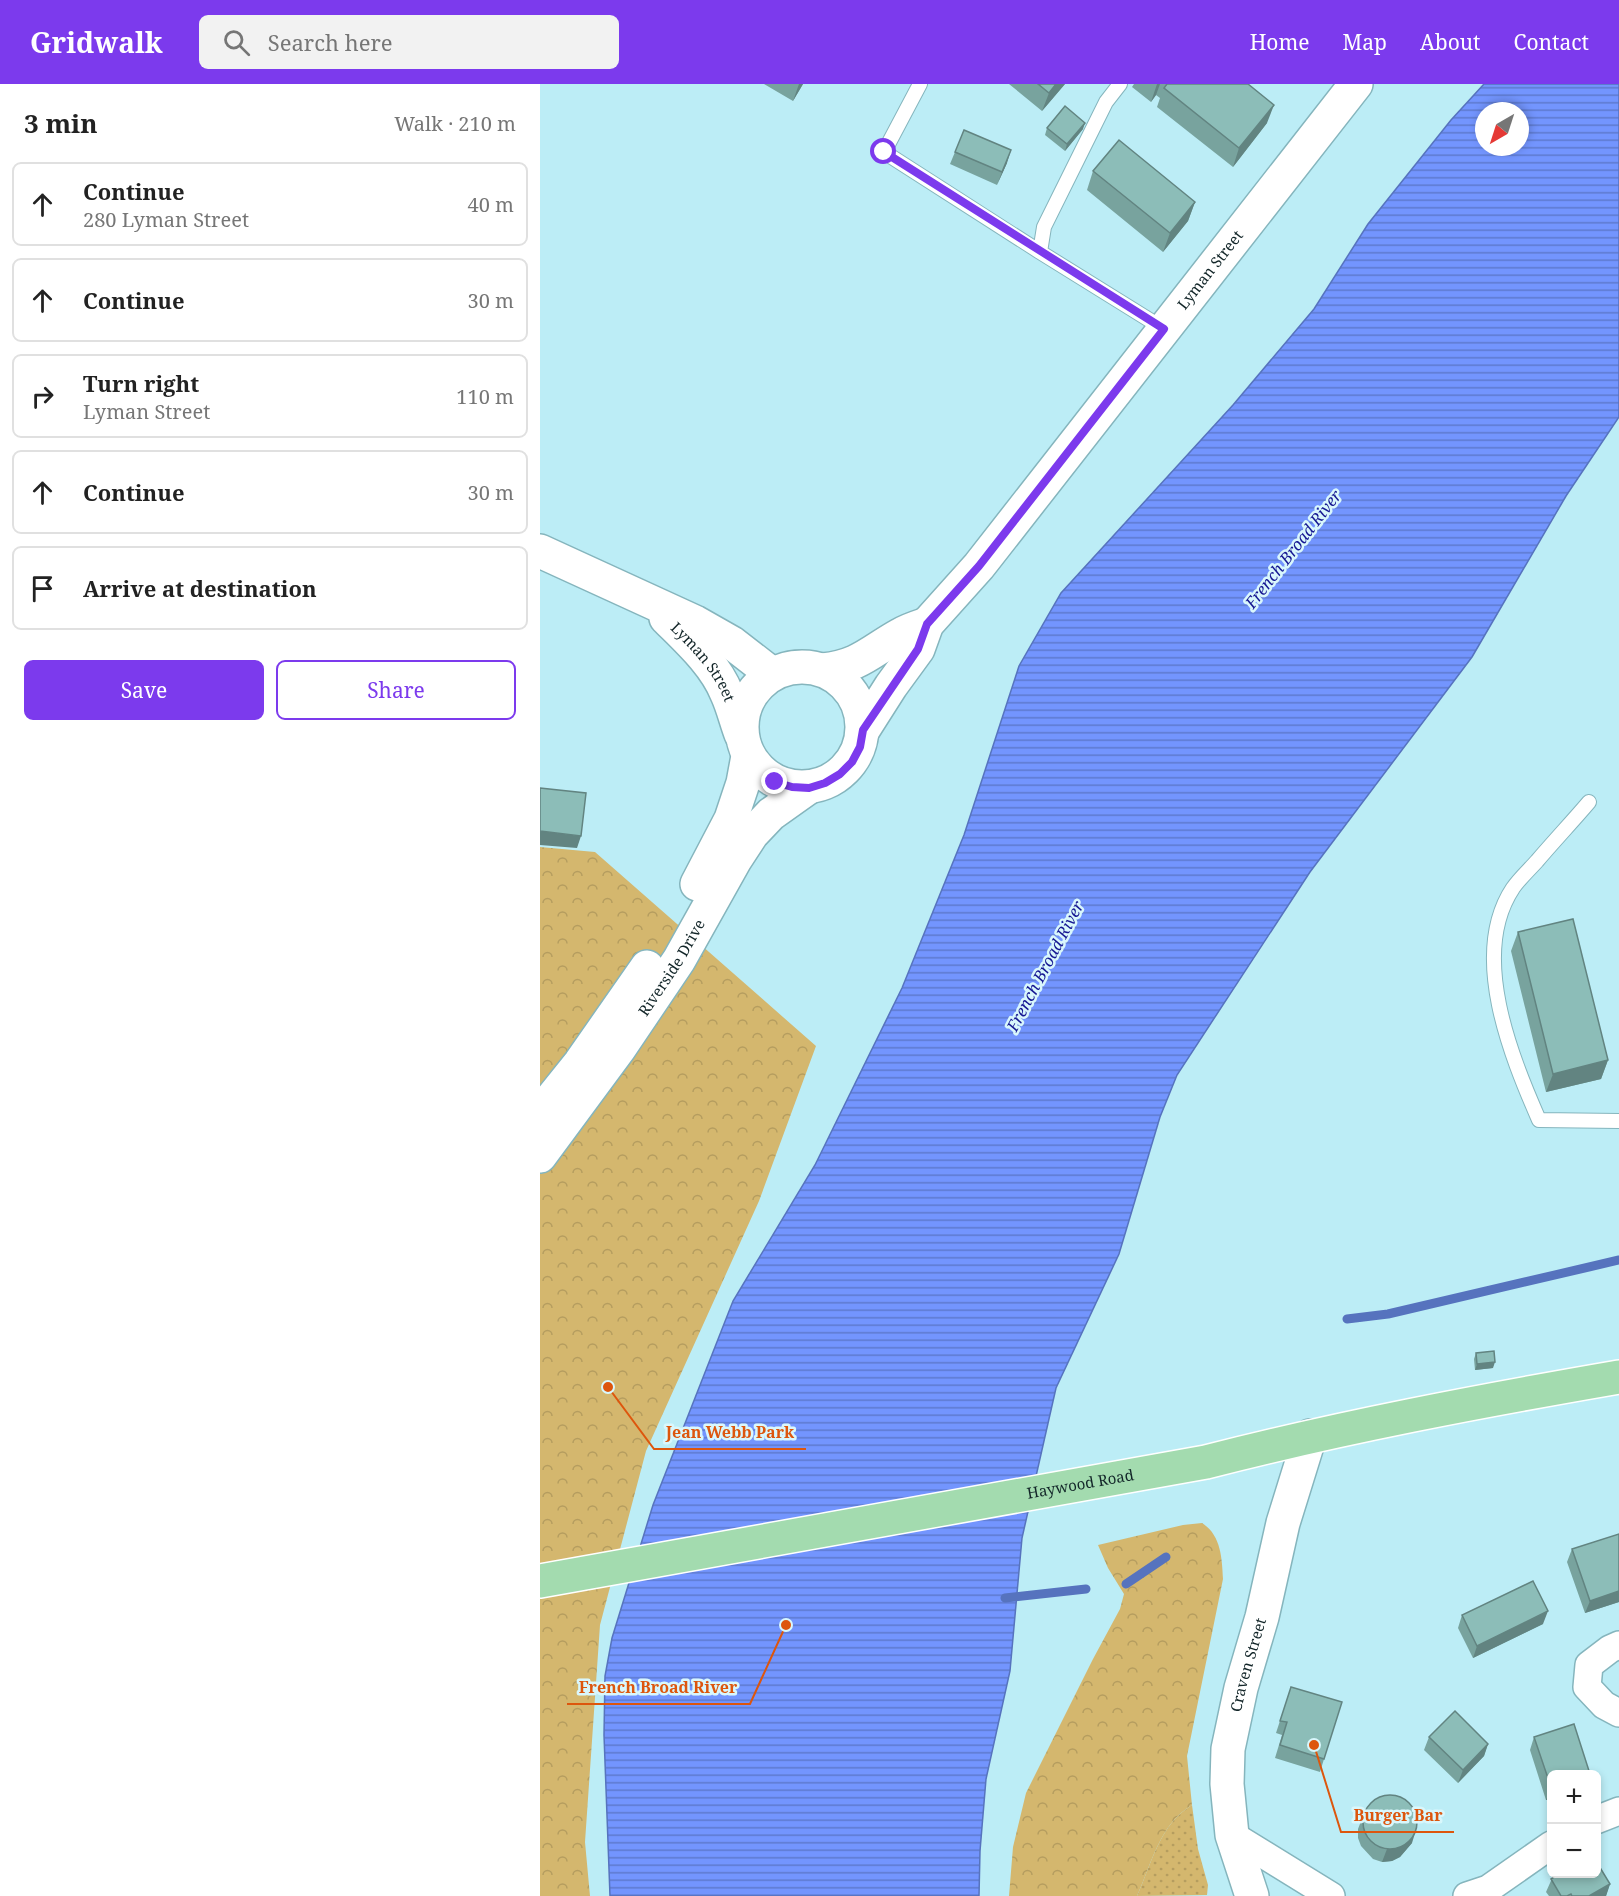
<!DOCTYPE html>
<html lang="en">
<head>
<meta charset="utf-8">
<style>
  body { margin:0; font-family:"Noto Serif",serif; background:#f2f2f2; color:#222 }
  .controls { position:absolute; right:18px; bottom:18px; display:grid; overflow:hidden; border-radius:9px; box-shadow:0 3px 9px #0003 }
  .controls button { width:54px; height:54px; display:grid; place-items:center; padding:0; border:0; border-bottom:2px solid #e0e0e0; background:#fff; color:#222; font:30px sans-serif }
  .compass { position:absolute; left:935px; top:18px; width:54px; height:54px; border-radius:50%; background:#fff; box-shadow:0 3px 9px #0003; rotate:219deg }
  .stop { position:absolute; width:18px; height:18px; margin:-14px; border:4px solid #7c3aed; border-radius:50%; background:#fff }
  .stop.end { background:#7c3aed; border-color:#fff; box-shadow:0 2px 6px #0008 }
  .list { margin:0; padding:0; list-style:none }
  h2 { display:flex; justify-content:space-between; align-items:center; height:78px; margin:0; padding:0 24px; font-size:26px }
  h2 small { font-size:20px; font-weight:400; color:#767676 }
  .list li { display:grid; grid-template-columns:39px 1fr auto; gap:18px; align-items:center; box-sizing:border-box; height:84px; margin:0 12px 12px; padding:0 12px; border:2px solid #e0e0e0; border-radius:9px }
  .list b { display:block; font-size:22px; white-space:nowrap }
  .list p { margin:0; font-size:20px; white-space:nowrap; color:#767676 }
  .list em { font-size:20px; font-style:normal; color:#767676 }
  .actions { display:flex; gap:12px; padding:18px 24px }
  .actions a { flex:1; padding:14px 0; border:2px solid #7c3aed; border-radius:9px; text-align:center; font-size:21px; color:#7c3aed }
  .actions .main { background:#7c3aed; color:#fff }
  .icon { flex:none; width:33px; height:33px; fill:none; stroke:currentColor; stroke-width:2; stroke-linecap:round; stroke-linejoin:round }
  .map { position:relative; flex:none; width:1079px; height:1812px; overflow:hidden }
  header { display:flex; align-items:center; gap:36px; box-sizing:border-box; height:84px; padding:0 30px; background:#7c3aed; color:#fff }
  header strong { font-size:28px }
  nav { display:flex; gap:33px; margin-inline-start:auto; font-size:21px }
  .search { width:420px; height:54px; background:#f2f2f2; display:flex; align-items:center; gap:15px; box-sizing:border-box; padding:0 21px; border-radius:9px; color:#767676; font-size:22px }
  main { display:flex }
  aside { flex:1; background:#fff }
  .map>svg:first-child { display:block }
</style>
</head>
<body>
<header>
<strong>Gridwalk</strong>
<div class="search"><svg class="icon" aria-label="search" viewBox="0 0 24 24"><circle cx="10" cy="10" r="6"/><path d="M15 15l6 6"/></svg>Search here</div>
<nav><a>Home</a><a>Map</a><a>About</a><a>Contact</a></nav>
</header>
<main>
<aside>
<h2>3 min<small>Walk · 210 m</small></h2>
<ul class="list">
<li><svg class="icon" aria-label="ahead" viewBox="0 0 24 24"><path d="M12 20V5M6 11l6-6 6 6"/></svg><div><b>Continue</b><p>280 Lyman Street</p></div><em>40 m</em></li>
<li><svg class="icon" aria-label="ahead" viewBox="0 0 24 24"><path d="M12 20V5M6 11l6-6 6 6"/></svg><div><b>Continue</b></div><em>30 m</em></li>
<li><svg class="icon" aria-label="right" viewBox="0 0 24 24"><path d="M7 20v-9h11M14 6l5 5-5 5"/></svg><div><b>Turn right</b><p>Lyman Street</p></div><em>110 m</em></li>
<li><svg class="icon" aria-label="ahead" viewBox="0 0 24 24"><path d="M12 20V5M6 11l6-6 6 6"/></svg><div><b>Continue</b></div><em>30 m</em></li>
<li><svg class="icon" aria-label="arrive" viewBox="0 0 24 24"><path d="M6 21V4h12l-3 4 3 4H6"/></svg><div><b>Arrive at destination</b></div></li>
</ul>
<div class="actions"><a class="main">Save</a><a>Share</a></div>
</aside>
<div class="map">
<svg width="1079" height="1812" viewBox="0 0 1079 1812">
  <defs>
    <pattern id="grass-dots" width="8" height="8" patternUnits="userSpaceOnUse" patternTransform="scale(1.5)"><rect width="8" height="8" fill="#d4b76e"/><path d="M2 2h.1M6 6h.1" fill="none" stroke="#b59d5f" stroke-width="1.8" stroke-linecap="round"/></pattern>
    <pattern id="forest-crowns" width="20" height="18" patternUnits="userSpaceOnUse" patternTransform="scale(1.5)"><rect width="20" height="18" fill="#d4b76e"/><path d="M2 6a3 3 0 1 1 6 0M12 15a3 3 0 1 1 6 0" fill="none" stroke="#b59d5f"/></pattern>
    <pattern id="water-rules" width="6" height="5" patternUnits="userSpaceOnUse" patternTransform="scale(1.5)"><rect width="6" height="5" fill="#7395fe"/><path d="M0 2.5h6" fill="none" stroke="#5d79ce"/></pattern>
  </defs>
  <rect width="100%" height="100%" fill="#bcedf6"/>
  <path fill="url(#grass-dots)" d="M652,1721l6,44 10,36 -1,10 -70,1c15,-33 22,-71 55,-91z"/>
  <path fill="url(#forest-crowns)" d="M0,763l55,5 221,194 -57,155 -113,250 -46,174 -15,217 5,54h-50z
    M662,1439c19,12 20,35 21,56l-36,177 5,49c-33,20 -40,58 -55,91h-128l4,-49 13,-54 67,-134 27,-50 4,-15 -16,-26 -10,-23 85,-20z"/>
  <path fill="url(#water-rules)" stroke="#5673be" stroke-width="1.5" fill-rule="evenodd" d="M944,0h135v333l-53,79 -94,161 -162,215 -133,203 -17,42 -41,137 -63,134 -34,150 -12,133 -24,108 -6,72 -1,45h-369l-6,-161 1,-59 7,-38 41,-133 80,-204 82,-136 87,-177 62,-153 55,-169 42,-73 172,-188 81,-96 54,-85 83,-104zM944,27h36v36h-36z"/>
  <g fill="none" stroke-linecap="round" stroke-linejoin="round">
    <path stroke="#5673be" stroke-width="9" d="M807,1235l41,-5 231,-54
      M586,1500l40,-27
      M465,1514l81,-9"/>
    <g stroke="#85b5bd" stroke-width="16">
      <path id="service" d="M380,0l-36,68 156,100
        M580,0l-14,18 -62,125 -4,25 124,77
        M1049,718c-17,20 -35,39 -52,59 -8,9 -17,17 -24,27 -44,66 -2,168 26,232l80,1"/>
    </g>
    <g stroke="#85b5bd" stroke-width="30">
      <path id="minor" d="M1079,1561l-9,4 -21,16 -2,22 17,18 15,8
        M1056,1736l23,-9
        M692,1751l99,61
        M927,1812l21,-7 63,-44"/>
    </g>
    <g stroke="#85b5bd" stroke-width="36">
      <g id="tertiary">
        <path id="s1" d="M712,1812l-20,-61 -5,-51 1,-35 13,-61 21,-71 21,-94 27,-87"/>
      </g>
    </g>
    <g stroke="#85b5bd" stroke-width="36">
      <g id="secondary">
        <path d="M0,467l155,71 37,21 40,31"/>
        <path id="s2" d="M126,534c22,22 49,46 61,76 6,13 9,27 14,40"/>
        <circle cx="262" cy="643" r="60"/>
        <path d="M283,586c37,-4 48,-19 77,-35 8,-5 18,-8 27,-11"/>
        <path id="s3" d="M323,646l28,-44 27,-37 9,-25 52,-58 377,-482"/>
        <path d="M157,800l34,-65 12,-36 5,-27"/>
        <path d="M0,1029l40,-50 67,-96"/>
        <path id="s4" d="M0,1072l79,-107 60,-89 56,-100 17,-26 19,-20 38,-27"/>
      </g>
    </g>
    <g stroke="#fff" stroke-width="36">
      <g id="primary">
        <path id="s5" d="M0,1497l666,-119c136,-35 274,-61 413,-85"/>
      </g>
    </g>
    <use href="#service" stroke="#fff" stroke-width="14"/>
    <use href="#minor" stroke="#fff" stroke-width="27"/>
    <use href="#tertiary" stroke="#fff" stroke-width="33"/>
    <use href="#secondary" stroke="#fff" stroke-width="33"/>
    <use href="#primary" stroke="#a3dbaf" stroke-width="33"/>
  </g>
  <path fill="#78a39e" d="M224,0h39l-10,17z
    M469,0h56l-23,27z
    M594,0h114l19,39 -34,44 -76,-60 3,-9 -4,-3 -5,7 -19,-15z
    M507,44l36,1 -18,22 -20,-16z
    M415,68l52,11 -10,22 -47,-21z
    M553,87l102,31 -7,19 -25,31 -76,-62z
    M978,848l90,128 -7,19 -55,13 -35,-141z
    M936,1269l17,15 -18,2 -1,-11z
    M1079,1450v68l-34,11 -18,-51 5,-13z
    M922,1531l81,9 -70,34 -15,-30z
    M751,1603l33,72 -4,13 -45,-14 7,-23 -6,-2z
    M889,1653l59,7 -4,12 -26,27 -34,-33z
    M994,1653l56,37 -39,25 -5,1 -16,-50z
    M823,1732l49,27 -12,14 -8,4 -10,1 -9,-3 -12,-13 -3,-8v-9z
    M1014,1790h42l14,10 -4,12h-57l-3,-4z"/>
  <path fill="#628481" d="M259,0h4l-10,17z
    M516,0h9l-23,27 7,-18z
    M617,0h3l-4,11 -5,7z
    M734,21l-7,18 -34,44 6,-19z
    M545,39l-2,6 -18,22 2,-7z
    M471,66l-4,13 -10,22 5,-13z
    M655,118l-7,19 -25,31 7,-19z
    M0,747l41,5 -4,12 -37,-3z
    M1068,976l-7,19 -55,13 7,-18z
    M955,1278l-2,6 -18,2 2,-6z
    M1079,1507v11l-34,11 5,-12z
    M1008,1527l-5,13 -70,34 4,-12z
    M948,1660l-4,12 -26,27 5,-13z
    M1011,1703v12l-5,1z
    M876,1746l-4,13 -12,14 -8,4 -10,1 5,-13z
    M1070,1800l-4,12h-17z"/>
  <path fill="#8cbdb8" stroke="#628481" stroke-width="1.5" d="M498,0h18l-7,9z
    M627,0h81l26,21 -35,43 -75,-60z
    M525,22l20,17 -18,21 -20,-16z
    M424,46l47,20 -9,22 -47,-20z
    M579,56l76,62 -25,31 -77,-62z
    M0,704l46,5 -5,43 -41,-5z
    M1033,835l35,141 -55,14 -35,-142z
    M954,1267l1,11 -18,2 -1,-11z
    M1079,1450v57l-29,10 -18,-52z
    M993,1497l15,30 -71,35 -15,-31z
    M751,1603l51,15 -18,57 -44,-14 7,-23 -7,-1z
    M915,1627l33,33 -25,26 -34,-33z
    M1034,1640l16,50h-39v13l-17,-50z
    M823 1738a27 27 0 1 1 54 0a27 27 0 1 1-54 0Z
    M1056,1777l14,23 -21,12h-17l-1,-2 -4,2h-6l-10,-17 8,-5h-1h38z"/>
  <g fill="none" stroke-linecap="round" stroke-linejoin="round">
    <path stroke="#7c3aed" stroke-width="8" d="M235,698l17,5 17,1 16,-5 15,-9 12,-12 8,-15 3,-17 55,-81 9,-25 52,-58 185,-237 -280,-177"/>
  </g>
  <g text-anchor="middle" stroke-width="5" stroke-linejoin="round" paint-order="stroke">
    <g font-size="15" fill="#122528" stroke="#d9f7fc">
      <text dy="5" stroke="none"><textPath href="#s3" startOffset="578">Lyman Street</textPath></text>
      <text dy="5" stroke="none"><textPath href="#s2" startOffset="58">Lyman Street</textPath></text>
      <text dy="5" stroke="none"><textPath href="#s4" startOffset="230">Riverside Drive</textPath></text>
      <text dy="5" stroke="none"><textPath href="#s5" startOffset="549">Haywood Road</textPath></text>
      <text dy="5" stroke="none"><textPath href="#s1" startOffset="237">Craven Street</textPath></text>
    </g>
    <g font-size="16" font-style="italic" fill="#151792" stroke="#d9f7fc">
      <text transform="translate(753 465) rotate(-52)" y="6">French Broad River</text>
      <text transform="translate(505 882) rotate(-62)" y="6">French Broad River</text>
    </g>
  </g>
  <path fill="none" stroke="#dd560d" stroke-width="2" d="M68 1303L114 1365H266M246 1541L210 1620H27M774 1661L801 1748H914"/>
  <g fill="#dd560d" stroke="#d9f7fc" stroke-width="2">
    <circle cx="68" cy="1303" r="6"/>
    <circle cx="246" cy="1541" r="6"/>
    <circle cx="774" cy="1661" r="6"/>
  </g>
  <g font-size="16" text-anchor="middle" font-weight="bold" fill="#dd560d" stroke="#d9f7fc" stroke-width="5" stroke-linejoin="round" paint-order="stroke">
    <text x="190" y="1354">Jean Webb Park</text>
    <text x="118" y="1609">French Broad River</text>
    <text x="858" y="1737">Burger Bar</text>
  </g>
</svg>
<div class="controls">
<button>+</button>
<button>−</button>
</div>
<svg class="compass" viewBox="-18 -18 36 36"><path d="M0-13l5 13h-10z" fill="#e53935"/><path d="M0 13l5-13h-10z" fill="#767676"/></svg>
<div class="stop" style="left:344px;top:68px"></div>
<div class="stop end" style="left:235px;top:698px"></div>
</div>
</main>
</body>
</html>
